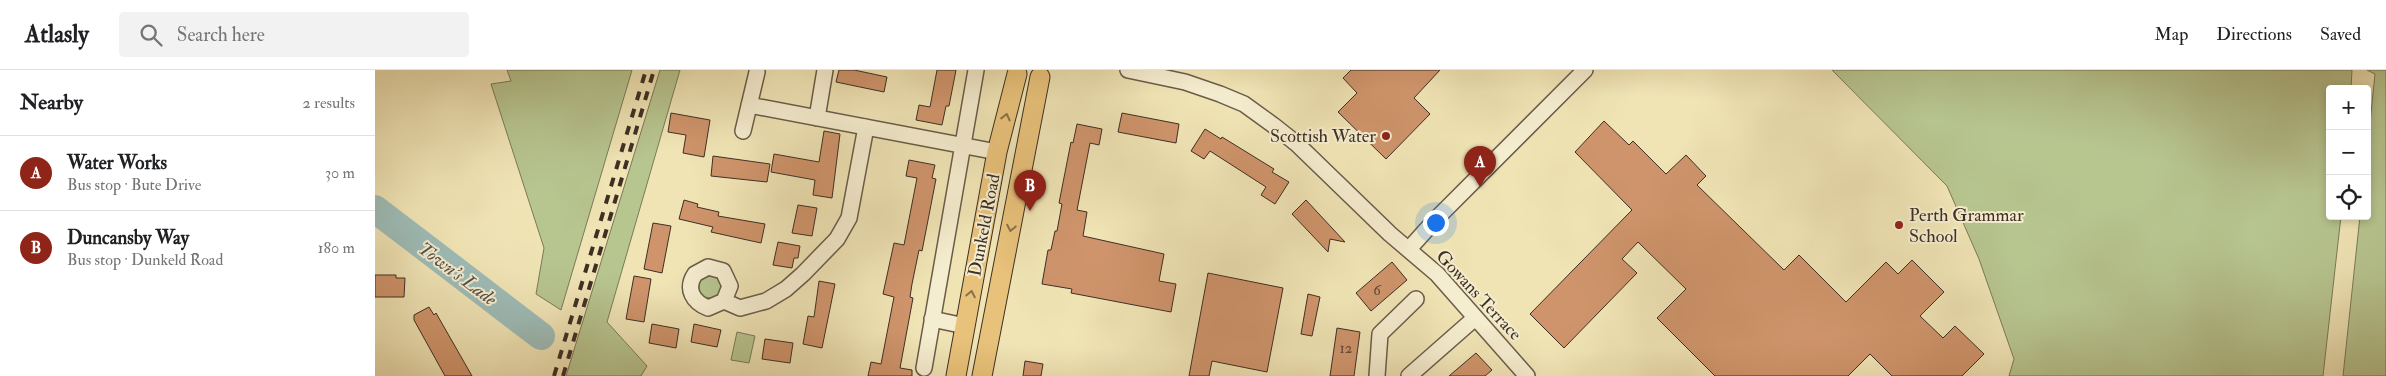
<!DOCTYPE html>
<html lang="en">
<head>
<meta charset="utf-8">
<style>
  body { margin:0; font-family:"IM FELL Double Pica",serif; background:#f2f2f2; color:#202124 }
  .controls { position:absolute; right:15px; top:15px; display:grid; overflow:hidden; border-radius:5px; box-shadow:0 2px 8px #0003 }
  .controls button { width:45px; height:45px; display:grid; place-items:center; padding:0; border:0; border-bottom:1px solid #e0e0e0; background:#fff; color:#202124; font:25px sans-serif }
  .you { position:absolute; left:1060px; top:152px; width:18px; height:18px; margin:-12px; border:4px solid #fff; border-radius:50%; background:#1a73e8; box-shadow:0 0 0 8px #1a73e833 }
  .badge { display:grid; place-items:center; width:32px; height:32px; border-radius:50%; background:#8f2418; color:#fff; font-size:16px; font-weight:700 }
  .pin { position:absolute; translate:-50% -41px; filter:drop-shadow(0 1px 2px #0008) }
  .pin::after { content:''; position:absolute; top:26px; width:18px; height:15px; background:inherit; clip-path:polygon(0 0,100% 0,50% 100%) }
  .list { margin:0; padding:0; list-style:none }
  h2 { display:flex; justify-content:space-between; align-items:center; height:65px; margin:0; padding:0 20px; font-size:21px }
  h2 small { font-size:16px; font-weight:400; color:#757577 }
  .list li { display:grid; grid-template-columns:32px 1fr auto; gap:15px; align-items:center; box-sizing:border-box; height:75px; padding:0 20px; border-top:1px solid #e0e0e0 }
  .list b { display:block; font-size:19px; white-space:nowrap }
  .list p { margin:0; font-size:16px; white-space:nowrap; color:#757577 }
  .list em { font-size:16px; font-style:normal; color:#757577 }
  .icon { flex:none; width:28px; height:28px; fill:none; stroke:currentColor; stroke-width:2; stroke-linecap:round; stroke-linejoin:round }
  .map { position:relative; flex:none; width:2011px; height:306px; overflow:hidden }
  header { display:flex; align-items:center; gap:30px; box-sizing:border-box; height:70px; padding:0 25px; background:#fff; border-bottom:1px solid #e0e0e0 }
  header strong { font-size:24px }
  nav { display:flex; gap:28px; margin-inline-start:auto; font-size:18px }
  .search { width:350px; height:45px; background:#f2f2f2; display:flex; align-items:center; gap:12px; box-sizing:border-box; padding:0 18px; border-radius:5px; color:#757577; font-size:19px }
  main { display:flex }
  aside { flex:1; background:#fff }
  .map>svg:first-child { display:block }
</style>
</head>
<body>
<header>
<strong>Atlasly</strong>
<div class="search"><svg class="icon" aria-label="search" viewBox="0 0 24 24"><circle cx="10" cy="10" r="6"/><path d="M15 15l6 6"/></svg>Search here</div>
<nav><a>Map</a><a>Directions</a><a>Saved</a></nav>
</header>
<main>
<aside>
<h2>Nearby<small>2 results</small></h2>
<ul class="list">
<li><span class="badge">A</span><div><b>Water Works</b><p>Bus stop · Bute Drive</p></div><em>30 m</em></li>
<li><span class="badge">B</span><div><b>Duncansby Way</b><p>Bus stop · Dunkeld Road</p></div><em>180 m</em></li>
</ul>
</aside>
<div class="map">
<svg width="2011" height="306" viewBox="0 0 2011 306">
  <rect width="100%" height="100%" fill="#f0e4b5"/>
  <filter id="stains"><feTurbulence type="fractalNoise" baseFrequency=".004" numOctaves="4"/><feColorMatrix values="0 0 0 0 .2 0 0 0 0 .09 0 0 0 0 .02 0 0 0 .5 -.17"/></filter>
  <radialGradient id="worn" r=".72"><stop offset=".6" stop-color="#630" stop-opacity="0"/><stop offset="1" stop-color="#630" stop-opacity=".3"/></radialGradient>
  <path fill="#b7c58f" stroke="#7a7a5a" d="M132,0h125l-71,240 -25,-16 8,-46 -53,-164 20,-3z
    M285,0h20l-73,252 40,44 -6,10h-75z
    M1457,0h520l-1,19h-21v127h11l-18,160h-314l5,-17 -35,-100 -32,-73z
    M1992,0h19v306h-43l17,-160h7v-64l8,-78z
    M324 217a11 11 0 1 1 22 0a11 11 0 1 1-22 0Z
    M362,262l18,4 -6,27 -18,-3z"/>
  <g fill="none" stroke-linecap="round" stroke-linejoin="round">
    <path stroke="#9ebcb7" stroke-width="28" d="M0,139l166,127"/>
  </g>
  <path fill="#cf946b" stroke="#3e2f25" d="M464,0h15l33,7 -3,15 -48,-10z
    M562,0h19l-7,36h-3l-4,19 -26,-5 3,-15 11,2z
    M976,0h89l-26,28 16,16 -44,45 -48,-47 19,-19 -14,-15z
    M296,43l39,7 -6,37 -21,-4 3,-18 -18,-3z
    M747,43l57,11 -3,19 -58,-11z
    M1229,51l25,24 4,-4 33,33 20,-19 20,21 -9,9 87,85 15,-15 47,47 40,-40 12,12 14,-14 32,32 -24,24 23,22 12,-12 29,28 -22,22h-70l-22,-22 -22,22h-133l-58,-58 29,-29 -48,-47 -16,17 15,14 -73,75 -34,-34 102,-104 -57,-58z
    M702,54l25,5 -3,16 -9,-2 -13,67 10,2 -4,24 81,18 -5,27 17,3 -5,28 -100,-19 1,-4 -30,-5 6,-34h3l4,-19h2l5,-27 -3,-1 12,-61 2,1z
    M830,59l16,10 1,-2 52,32 -2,3 17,10 -14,22 -14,-9 5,-8 -56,-36 -6,8 -13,-8z
    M449,61l16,3 -8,64 -19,-3 2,-15 -44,-8 3,-18 45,8z
    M338,86l57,8 -3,18 -56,-6z
    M534,90l26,5 -3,13 4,1 -14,72 -3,-1 -7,34 -2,13 3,1 -13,70 12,2v6h-44l3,-14 10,2 13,-67 -11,-3 11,-51 10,2 13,-67 -11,-2z
    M309,130l14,4 -1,3 22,5 -1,4 47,8 -4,19 -50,-11 2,-5 -34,-8z
    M931,130l39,42 -15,-3 -2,13 -36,-38z
    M423,135l19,3 -5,28 -20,-3z
    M278,153l18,3 -9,47 -18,-4z
    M403,172l22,4 -2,12h-4l-2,10 -19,-3z
    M1017,192l15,18 -36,31 -15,-18z
    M833,203l75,15 -16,84 -55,-11 -3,15h-20z
    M0,205h21v3h9l-1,19h-29z
    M259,206l17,3 -7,43 -18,-3z
    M444,211l16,3 -13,64 -19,-4 5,-28 6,1z
    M933,224l12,3 -8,39 -11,-2z
    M54,237l5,8 2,-2 36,63h-27l-31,-56v-5z
    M277,254l27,5 -3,19 -27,-5z
    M319,254l27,6 -4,17 -26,-5z
    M962,258l23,4 -6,44h-24z
    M390,269l28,4 -3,20 -28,-4z
    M1101,283l16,17 -7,6h-36z
    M650,291l18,3 -2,12h-18z"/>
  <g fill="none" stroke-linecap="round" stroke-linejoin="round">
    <g stroke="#6a5c49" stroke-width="18">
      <path id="minor" d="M753,0l57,12 35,12 24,10 29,21 24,19 93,90 47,40 90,102
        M374,35l248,47
        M442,48l8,-48
        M368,61l14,-59
        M1034,179l27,-30 149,-149
        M349,231l6,-15 -7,-15 -15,-4 -13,7c-10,15 -2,28 13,34l16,-7 16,7 26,-7 20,-12 17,-15 34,-35 12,-21 17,-91
        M557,249l33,7
        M549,298l52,-298
        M1002,306l3,-42 36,-35
        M1034,306l66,-58"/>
    </g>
    <g stroke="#3e2f25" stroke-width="21">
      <path id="major" d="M581,306l41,-224 20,-78
        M607,306l58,-299"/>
    </g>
    <use href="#minor" stroke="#f5edcf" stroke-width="15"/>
    <use href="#major" stroke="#e8c27a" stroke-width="19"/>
    <path stroke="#3e2f25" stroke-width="4" stroke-dasharray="9 9" stroke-linecap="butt" d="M179,306l92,-306
      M188,306l91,-306"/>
  </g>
  <defs><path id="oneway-chevron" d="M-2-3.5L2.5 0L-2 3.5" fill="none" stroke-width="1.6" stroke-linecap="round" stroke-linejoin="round" transform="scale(1.25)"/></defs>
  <g stroke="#8a714b">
    <use href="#oneway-chevron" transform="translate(631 47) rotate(-76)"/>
    <use href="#oneway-chevron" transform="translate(636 158) rotate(101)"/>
    <use href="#oneway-chevron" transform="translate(596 224) rotate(-79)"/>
  </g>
  <g fill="#8f2418" stroke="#f5edcf" stroke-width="2">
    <circle cx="1011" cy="66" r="5"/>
    <circle cx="1524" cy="155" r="5"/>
  </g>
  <g text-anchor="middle" stroke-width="4" stroke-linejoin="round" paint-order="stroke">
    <g font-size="15" fill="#624836">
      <text x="1002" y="225">6</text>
      <text x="971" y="283">12</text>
    </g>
    <g font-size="18" fill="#3e2f25" stroke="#f5edcf" text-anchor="end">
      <text x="1001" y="72">Scottish Water</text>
      <text x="1534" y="151" text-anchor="start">Perth Grammar<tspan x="1534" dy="21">School</tspan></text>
    </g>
    <g font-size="18" fill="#3e2f25" stroke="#f5edcf">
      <text transform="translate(609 155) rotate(-79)" y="6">Dunkeld Road</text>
      <text transform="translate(1104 225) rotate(47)" y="6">Gowans Terrace</text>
    </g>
    <g font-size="19" font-style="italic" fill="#56524a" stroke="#f5edcf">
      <text transform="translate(83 203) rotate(37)" y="7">Town's Lade</text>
    </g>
  </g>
  <rect width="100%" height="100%" filter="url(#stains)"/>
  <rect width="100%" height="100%" fill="url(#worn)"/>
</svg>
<div class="controls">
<button>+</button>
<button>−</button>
<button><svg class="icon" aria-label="locate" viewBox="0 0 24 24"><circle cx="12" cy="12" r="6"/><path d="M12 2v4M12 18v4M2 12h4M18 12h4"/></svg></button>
</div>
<div class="you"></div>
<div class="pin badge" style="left:1105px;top:117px">A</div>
<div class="pin badge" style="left:655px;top:141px">B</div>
</div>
</main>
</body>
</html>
